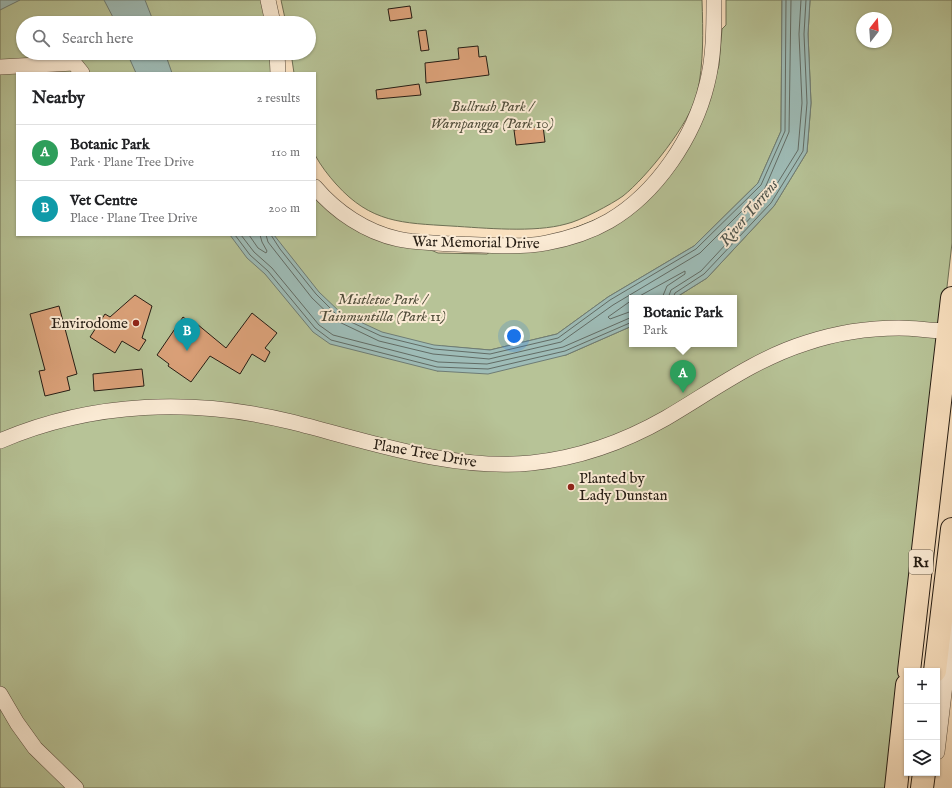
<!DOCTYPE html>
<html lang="en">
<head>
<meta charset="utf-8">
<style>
  body { margin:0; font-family:"IM FELL English",serif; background:#f6f6f6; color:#202124 }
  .controls { position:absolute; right:12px; bottom:12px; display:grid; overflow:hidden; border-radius:0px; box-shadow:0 1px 3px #0004 }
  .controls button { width:36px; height:36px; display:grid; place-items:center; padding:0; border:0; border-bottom:1px solid #e0e0e0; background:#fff; color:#202124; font:20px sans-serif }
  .compass { position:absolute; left:856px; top:12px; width:36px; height:36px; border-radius:50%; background:#fff; box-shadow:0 1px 3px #0004; rotate:17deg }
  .you { position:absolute; left:514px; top:336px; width:14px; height:14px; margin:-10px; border:3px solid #fff; border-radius:50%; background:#1a73e8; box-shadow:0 0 0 6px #1a73e833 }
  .badge { display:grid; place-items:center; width:26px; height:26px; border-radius:50%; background:#8f2418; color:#fff; font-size:13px; font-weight:700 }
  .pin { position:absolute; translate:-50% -33px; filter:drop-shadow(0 1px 2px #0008) }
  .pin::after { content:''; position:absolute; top:21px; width:14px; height:12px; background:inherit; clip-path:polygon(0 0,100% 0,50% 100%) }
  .popup { position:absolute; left:629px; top:295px; width:108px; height:52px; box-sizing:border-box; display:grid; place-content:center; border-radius:0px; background:#fff; filter:drop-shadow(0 1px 3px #0005); font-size:13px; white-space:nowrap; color:#757577 }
  .popup b { font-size:15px; color:#202124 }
  .popup::after { content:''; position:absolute; left:50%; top:100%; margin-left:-8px; border:8px solid transparent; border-top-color:#fff }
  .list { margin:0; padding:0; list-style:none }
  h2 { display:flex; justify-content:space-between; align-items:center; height:52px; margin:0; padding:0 16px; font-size:17px }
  h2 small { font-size:13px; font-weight:400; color:#757577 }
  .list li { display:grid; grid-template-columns:26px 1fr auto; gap:12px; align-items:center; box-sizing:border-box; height:56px; padding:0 16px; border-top:1px solid #e0e0e0 }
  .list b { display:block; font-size:15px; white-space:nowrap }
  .list p { margin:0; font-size:13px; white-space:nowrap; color:#757577 }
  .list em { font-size:13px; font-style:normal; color:#757577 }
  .icon { flex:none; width:22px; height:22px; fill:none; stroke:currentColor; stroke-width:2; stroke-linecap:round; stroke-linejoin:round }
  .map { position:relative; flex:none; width:952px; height:788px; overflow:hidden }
  .search { position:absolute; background:#fff; box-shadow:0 1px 3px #0004; left:16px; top:16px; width:300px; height:44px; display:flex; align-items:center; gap:10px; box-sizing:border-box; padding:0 14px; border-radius:22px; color:#757577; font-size:15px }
  .panel { position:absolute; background:#fff; box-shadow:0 1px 3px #0004; left:16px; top:72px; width:300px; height:164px; border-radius:0px }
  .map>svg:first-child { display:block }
</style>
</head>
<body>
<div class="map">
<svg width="952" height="788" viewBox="0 0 952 788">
  <rect width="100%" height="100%" fill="#f9e0bf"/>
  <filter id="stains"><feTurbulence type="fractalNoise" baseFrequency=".005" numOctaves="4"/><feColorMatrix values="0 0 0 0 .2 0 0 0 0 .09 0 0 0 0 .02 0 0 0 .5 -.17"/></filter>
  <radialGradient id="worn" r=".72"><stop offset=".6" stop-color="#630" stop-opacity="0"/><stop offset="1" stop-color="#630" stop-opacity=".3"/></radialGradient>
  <path fill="#b7c397" stroke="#6e7055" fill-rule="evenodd" d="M0,0h264l5,23h-246v30h249l2,20h-257v162h298v-40l10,11 113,47 49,1 6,-4 29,-1 120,-48 71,-115 6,-21 3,-36 4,-4v-25h56l-1,131 -23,52 -64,63 -86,51 -51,37 -67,16 -48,-4 -5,25 129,-16 66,-29v18h102v-46h-59l32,-20 67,-72 33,-54 4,-49 -3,-69 2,-34h142v243l-62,545h-890zM862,18h24v24h-24z
    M281,0h421c1,31 2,63 -5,94 -7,29 -50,83 -74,102 -11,8 -43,25 -57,28 -32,9 -81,4 -115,2 -49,-3 -80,-3 -115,-42 -8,-9 -15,-18 -21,-29v-82h-21l-3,-20h18v-30h-23z"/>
  <path fill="#9ebcb7" stroke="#6e7c75" d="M0,0h20l-20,10z
    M104,0h41l9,23h-38z
    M782,0h28l-2,34 3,69 -4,49 -33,54 -67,72 -32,20h-43v28l-66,29 -78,19 -51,-3 -107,-27 -17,-12 -48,-58 -18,-16 -17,-23h44l45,57 22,21 41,19 52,13 56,5 67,-16 51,-37 86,-51 64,-63 23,-52z
    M127,53h38l7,20h-36z"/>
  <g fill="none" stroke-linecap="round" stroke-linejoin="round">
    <path stroke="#626c65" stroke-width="1" d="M235,235l15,20 18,16 47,57 16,12 106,27 51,2 77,-18 67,-29
      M241,235l13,17 18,16 47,57 14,10 105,27 49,2 76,-17 69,-30
      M249,235l9,13 8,5 1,-2 -5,-9 -2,-7
      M266,235l2,7 44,56 23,22 44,21 54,13 56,5 72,-17 52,-37 87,-52 65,-65 24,-56 2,-132
      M271,235l9,14 36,45 22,22 43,20 53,13 56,5 68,-16 52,-38 86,-51 65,-64 24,-54 1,-131
      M636,298l49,-27v3l-18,12 -5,12
      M668,298l3,-8 30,-19 66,-71 31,-50 4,-47 -3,-69 2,-34
      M673,298l2,-5 29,-19 67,-71 32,-52 4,-48 -3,-69 2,-34
      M632,300l-24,17 2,2 22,-8"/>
  </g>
  <path fill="#dba179" stroke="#251c13" d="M410,6l2,12 -22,3 -2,-12z
    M426,30l3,20 -8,1 -3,-20z
    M478,46l1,11 7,-1 3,19 -63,8 -1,-20 34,-4 -1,-11z
    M419,84l2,11 -44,4 -1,-9z
    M543,126l2,16 -29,3 -2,-15z
    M135,295l17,11 -10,32 4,2 -7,11 -17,-10 -7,12 -25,-16 15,-23 5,3z
    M59,306l18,68 -10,3 3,13 -25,6 -6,-25 6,-1 -15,-56z
    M252,313l25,20 -12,15 5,4 -5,10 -13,-8 -12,20 -30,-18 -19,26 -23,-16 1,-2 -12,-9 26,-38 12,9 2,-2 29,24z
    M142,369l2,17 -50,5 -1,-17z"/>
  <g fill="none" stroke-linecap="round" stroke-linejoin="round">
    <g stroke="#5a4d3e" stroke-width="16">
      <path id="minor" d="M268,0l5,23
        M277,53l1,20
        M0,67l74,-4 8,10
        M315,187c21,25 51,45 83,52 19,4 39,4 57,5 27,1 66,4 91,-1 21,-4 44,-11 63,-22 48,-28 85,-84 98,-137 7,-27 7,-56 7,-84
        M0,441c93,-40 195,-43 292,-19 76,19 160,49 239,41 48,-5 93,-21 135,-45 46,-27 89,-59 140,-75 30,-10 61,-15 93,-15 16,0 33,3 49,3
        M0,694l17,29 18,25 41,40
        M937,752l15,-126"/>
    </g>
    <g stroke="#251c13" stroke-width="24">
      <path id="highway" d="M909,671l43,-373
        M935,671l17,-142
        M896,788l11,-103
        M922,788l2,-15"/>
    </g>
    <use href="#minor" stroke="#fbebd5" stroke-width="15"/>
    <use href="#highway" stroke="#f9e0bf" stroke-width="22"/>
  </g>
  <g fill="#8f2418" stroke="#fbebd5" stroke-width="1.5">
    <circle cx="136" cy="323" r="4"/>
    <circle cx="571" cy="487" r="4"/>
  </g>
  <g text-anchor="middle" stroke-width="4" stroke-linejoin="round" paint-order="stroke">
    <rect fill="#fbebd5" stroke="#655a4d" stroke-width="1" x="909" y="550" width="24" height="24" rx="3"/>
    <g font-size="14" font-weight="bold" fill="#251c13">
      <text x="921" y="567">R1</text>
    </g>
    <g font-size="15" font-style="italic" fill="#514e3b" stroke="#fbebd5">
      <text x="492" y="111">Bullrush Park /<tspan x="492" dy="17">Warnpangga (Park 10)</tspan></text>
      <text x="382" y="304">Mistletoe Park /<tspan x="382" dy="17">Tainmuntilla (Park 11)</tspan></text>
    </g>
    <g font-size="15" fill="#251c13" stroke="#fbebd5">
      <text transform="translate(476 242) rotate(1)" y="5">War Memorial Drive</text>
      <text transform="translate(425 453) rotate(10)" y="5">Plane Tree Drive</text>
    </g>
    <g font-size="15" fill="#251c13" stroke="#fbebd5" text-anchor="end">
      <text x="128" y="328">Envirodome</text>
      <text x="579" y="483" text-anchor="start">Planted by<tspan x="579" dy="17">Lady Dunstan</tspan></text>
    </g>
    <g font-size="16" font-style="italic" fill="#4f544c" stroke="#fbebd5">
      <text transform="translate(748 212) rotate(-50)" y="6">River Torrens</text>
    </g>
  </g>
  <rect width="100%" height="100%" filter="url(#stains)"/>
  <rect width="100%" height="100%" fill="url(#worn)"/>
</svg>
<div class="controls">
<button>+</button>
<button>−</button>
<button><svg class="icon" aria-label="layers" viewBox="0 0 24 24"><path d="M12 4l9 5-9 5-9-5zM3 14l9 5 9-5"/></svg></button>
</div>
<svg class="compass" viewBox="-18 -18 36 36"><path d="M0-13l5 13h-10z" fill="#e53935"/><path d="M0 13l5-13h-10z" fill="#757577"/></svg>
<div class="you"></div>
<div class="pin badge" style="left:683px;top:393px;background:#2e9e5b">A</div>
<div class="popup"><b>Botanic Park</b>Park</div>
<div class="pin badge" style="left:187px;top:351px;background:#0f9aa8">B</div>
<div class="search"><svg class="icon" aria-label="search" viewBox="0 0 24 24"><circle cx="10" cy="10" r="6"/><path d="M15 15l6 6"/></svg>Search here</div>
<section class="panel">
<h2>Nearby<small>2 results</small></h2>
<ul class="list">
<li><span class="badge" style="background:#2e9e5b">A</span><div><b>Botanic Park</b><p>Park · Plane Tree Drive</p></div><em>110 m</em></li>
<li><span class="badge" style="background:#0f9aa8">B</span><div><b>Vet Centre</b><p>Place · Plane Tree Drive</p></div><em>200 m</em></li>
</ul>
</section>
</div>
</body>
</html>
